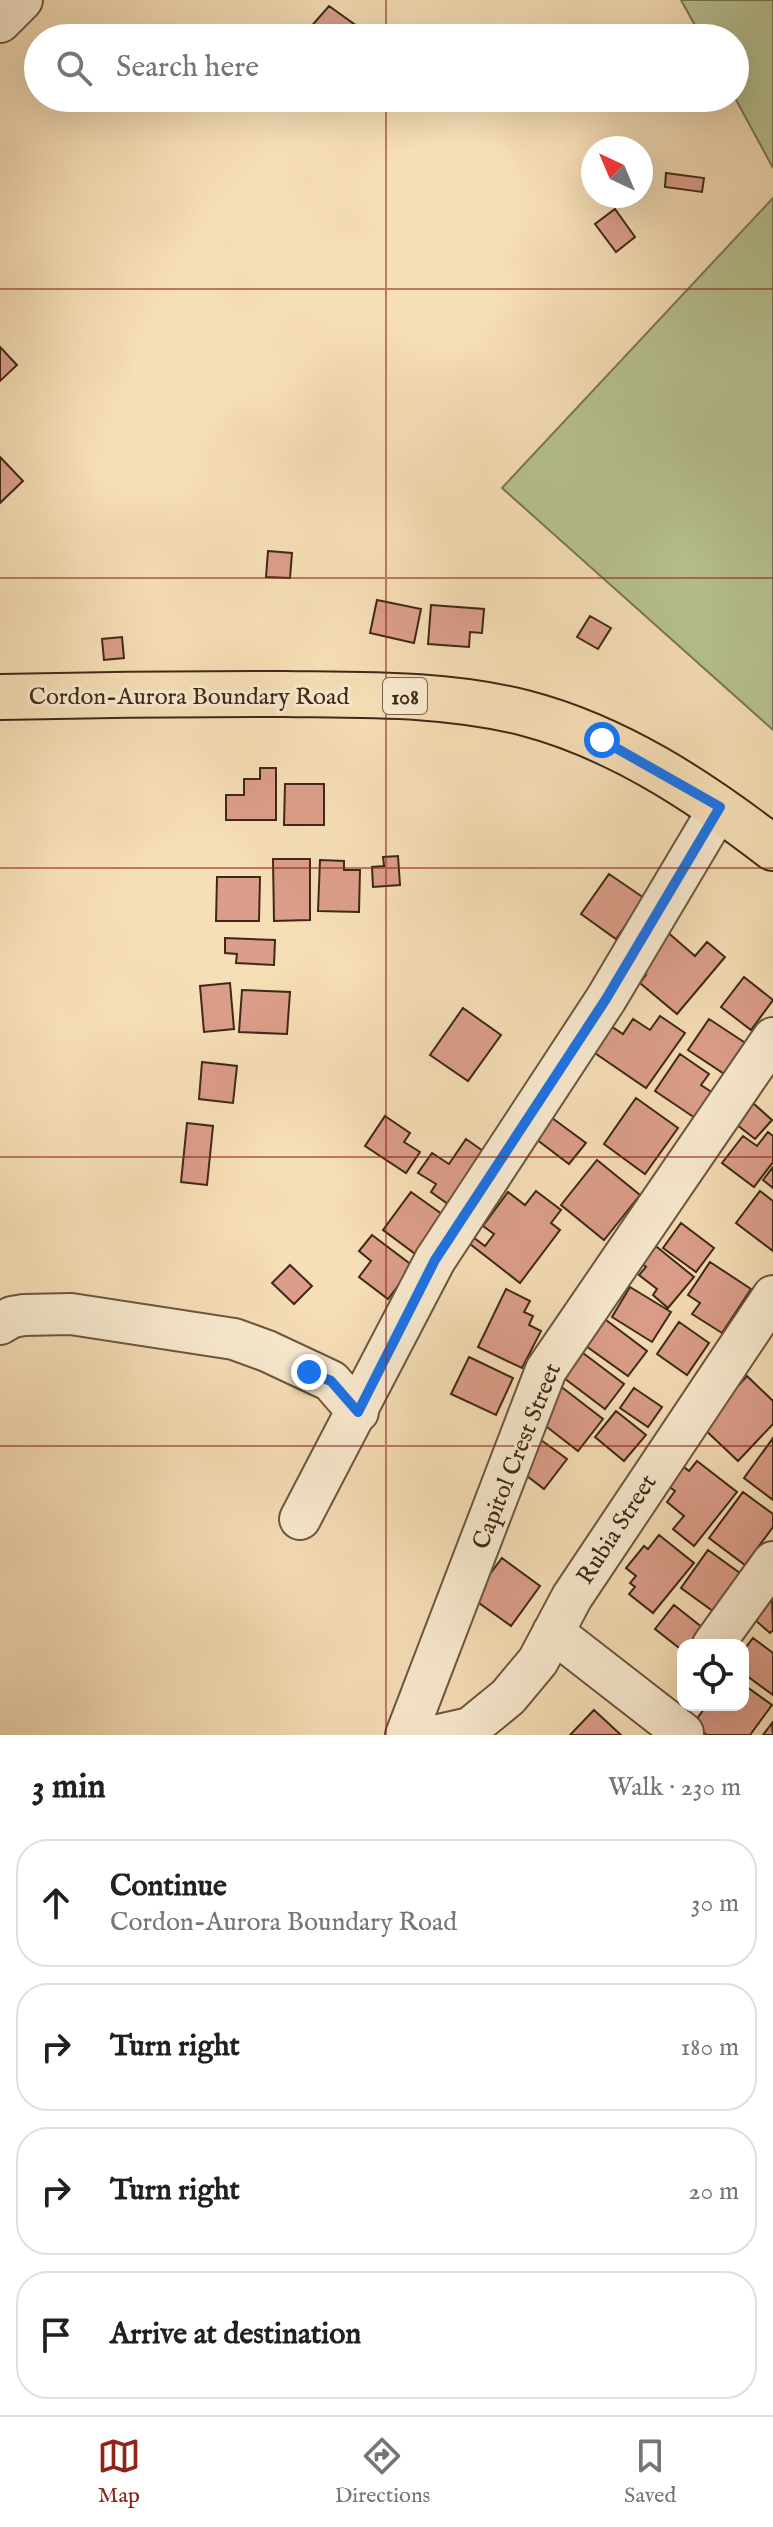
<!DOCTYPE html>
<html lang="en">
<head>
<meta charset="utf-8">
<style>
  body { margin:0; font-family:"IM FELL English",serif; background:#f2f2f2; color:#202124 }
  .controls { position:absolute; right:24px; bottom:24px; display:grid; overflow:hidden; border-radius:16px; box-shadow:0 8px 32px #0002 }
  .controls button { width:72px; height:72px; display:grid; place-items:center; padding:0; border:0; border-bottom:2px solid #e0e0e0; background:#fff; color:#202124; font:40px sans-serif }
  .compass { position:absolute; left:581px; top:136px; width:72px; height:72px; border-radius:50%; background:#fff; box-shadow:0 8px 32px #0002; rotate:316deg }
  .stop { position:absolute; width:24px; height:24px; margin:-18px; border:6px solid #1a73e8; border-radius:50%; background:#fff }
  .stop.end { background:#1a73e8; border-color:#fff; box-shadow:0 2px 8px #0008 }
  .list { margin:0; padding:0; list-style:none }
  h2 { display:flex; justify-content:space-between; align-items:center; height:104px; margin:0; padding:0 32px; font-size:34px }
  h2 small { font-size:26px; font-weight:400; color:#757577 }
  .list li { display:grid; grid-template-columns:52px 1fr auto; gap:24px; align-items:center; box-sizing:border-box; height:128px; margin:0 16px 16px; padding:0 16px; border:2px solid #e0e0e0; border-radius:32px }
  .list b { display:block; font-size:30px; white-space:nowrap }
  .list p { margin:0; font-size:26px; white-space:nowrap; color:#757577 }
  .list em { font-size:26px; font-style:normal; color:#757577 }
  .icon { flex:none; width:44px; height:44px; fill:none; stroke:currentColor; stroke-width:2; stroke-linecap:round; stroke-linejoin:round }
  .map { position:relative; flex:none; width:773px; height:1735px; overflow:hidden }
  .search { position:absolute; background:#fff; box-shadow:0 8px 32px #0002; left:24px; right:24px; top:24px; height:88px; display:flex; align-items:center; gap:20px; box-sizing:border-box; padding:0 28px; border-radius:44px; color:#757577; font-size:30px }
  .sheet { height:680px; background:#fff }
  nav { display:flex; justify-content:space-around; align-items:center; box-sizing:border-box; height:112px; border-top:2px solid #e0e0e0; background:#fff; font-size:22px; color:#757577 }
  nav a { display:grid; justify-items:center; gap:4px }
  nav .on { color:#8f2418 }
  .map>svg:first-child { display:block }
</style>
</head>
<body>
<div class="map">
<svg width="773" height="1735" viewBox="0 0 773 1735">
  <rect width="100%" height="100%" fill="#f6deb6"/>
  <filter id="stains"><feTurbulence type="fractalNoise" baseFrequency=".0025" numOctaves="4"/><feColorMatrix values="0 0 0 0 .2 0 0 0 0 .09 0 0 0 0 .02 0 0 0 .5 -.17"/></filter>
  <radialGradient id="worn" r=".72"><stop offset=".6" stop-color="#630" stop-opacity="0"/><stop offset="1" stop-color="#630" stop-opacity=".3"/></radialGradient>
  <path fill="#b7c292" stroke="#7a7654" stroke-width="2" d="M681,0h92v168l-38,-70v-60h-33z
    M773,198v532l-271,-242z"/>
  <path fill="#dc9e8a" stroke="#3e2917" stroke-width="2" d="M329,6l32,23 -9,9h-51z
    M666,173l38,5 -2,14 -37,-5z
    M615,209l20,28 -19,15 -21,-28z
    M0,347l17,18 -17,16z
    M0,457l23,24 -23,22z
    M268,551l24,2 -2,25 -24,-1z
    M377,600l44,9 -7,34 -44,-10z
    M431,605l53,4 -2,24 -12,-1 -1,15 -41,-3z
    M590,616l21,12 -13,21 -21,-12z
    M122,637l2,21 -20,2 -2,-21z
    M260,768h16v52h-50v-25h18v-16h16z
    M285,784h39v41h-40z
    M398,856l2,29 -27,2 -1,-20 12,-1 -1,-9z
    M273,859h37v61l-36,1z
    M320,860l24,1v9h16l-1,42 -41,-1z
    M609,874l35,24 -28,41 -35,-25z
    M217,877h43l-1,44h-43z
    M665,930l30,26 12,-14 18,15 -48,57 -37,-31 6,-8 -11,-10z
    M225,938l50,2 -1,25 -38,-2 1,-9 -12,-1z
    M744,977l29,23 -22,30 -30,-23z
    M230,983l4,46 -30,3 -4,-46z
    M242,990l48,2 -3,42 -48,-2z
    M463,1008l38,27 -33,46 -38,-26z
    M660,1016l25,17 -39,55 -60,-41 17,-26 20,13 10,-15 17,11z
    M709,1019l38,25 -21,31 -38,-25z
    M680,1054l29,20 -8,11 15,10 -18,25 -43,-29z
    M202,1062l35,4 -4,37 -34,-4z
    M636,1098l42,30 -33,46 -41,-30z
    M753,1103l19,17 -17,19 -19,-15z
    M548,1115l38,28 -17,21 -37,-28z
    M385,1116l25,17 -6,9 16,10 -14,21 -41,-27z
    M187,1123l26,3 -6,59 -26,-3z
    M768,1132l5,4v26l-19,25 -32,-24 21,-27 14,10z
    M466,1139l17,12 -35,53 -17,-12 5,-8 -18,-11 14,-20 17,11z
    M597,1160l43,35 -36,45 -43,-35z
    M773,1167v21l-10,-8z
    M536,1191l25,19 -10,13 9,7 -40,53 -50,-39 4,-6 11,8 9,-12 -11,-8 25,-34 17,13z
    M760,1191l13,10v50l-37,-28z
    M411,1192l35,25 -28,39 -35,-26z
    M681,1223l33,25 -18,24 -33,-24z
    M372,1235l41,31 -25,33 -29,-22 12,-16 -12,-10z
    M652,1243l42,34 -26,31 -15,-13 4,-6 -18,-14 7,-8 -9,-7z
    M710,1262l41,27 -29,44 -30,-19 8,-11 -12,-8z
    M290,1265l22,21 -18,18 -22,-21z
    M630,1287l41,25 -19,30 -40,-25z
    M506,1289l24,12 -6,11 9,4 -4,9 12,6 -19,37 -44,-21z
    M598,1314l49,37 -19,25 -49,-35z
    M679,1322l30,21 -22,32 -30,-21z
    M579,1350l45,34 -19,25 -45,-34z
    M469,1357l44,21 -17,37 -45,-21z
    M747,1376l26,25v23l-35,37 -37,-35z
    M555,1382l48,37 -25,32 -40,-31z
    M634,1388l28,19 -14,20 -28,-19z
    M616,1411l30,24 -22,26 -29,-24z
    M773,1438v62l-29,-22z
    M541,1440l26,19 -23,30 -26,-20z
    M697,1461l40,31 -43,54 -21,-17 11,-13 -17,-14 8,-11 -11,-8 16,-19 9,7z
    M743,1492l30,22v13l-28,38 -36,-27z
    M659,1535l35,28 -41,50 -24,-19 6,-7 -5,-4 6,-7 -10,-8 18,-22 4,3z
    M708,1550l36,26 -27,38 -36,-26z
    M502,1558l38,28 -29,40 -39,-28z
    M772,1599l1,31 -3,3 -15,-13z
    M674,1605l34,27 -10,13h-15v6l-28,-22z
    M753,1638l20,15v42l-30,-22v-22z
    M743,1684l29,21 -22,30h-43l-14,-11 14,-19h36z
    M594,1710l27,25h-51z
    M772,1723l1,12h-10z"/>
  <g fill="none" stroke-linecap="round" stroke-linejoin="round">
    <g stroke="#6c563f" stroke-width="44">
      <path id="minor" d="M0,22l22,-22
        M0,1324l12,-7 12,-2 47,-1 163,25 33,12 64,30 27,31
        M300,1519l135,-259 171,-261 114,-192
        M553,1632l130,101
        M713,1645l60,-83
        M406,1735l140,-365 227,-332
        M439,1735l31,-7 38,-31 30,-36 34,-64 201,-301"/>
    </g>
    <g stroke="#3e2917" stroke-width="48">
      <path id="major" d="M0,697c95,-2 190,-3 284,-3 81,1 162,-1 241,19 92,24 174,78 248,135"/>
    </g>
    <use href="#minor" stroke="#f9ead0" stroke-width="40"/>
    <use href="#major" stroke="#f6deb6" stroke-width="44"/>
  </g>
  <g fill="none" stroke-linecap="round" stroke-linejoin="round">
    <path stroke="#1a73e8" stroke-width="10" d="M309,1372l22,9 27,31 77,-152 171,-261 114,-192 -118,-67"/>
  </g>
  <path fill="none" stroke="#8f2418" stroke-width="2" stroke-opacity="0.55" d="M386,0v38M386,98v1637M0,289h773M0,578h773M0,868h773M0,1157h773M0,1446h773"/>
  <g text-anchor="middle" stroke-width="6" stroke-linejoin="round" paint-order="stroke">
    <rect fill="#f9ead0" stroke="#76634e" stroke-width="2" x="383" y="678" width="44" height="36" rx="6"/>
    <g font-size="22" font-weight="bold" fill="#3e2917">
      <text x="405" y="704">108</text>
    </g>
    <g font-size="24" fill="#3e2917" stroke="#f9ead0">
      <text x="189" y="704">Cordon-Aurora Boundary Road</text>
      <text transform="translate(516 1456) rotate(-68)" y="8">Capitol Crest Street</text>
      <text transform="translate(616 1529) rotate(-57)" y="8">Rubia Street</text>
    </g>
  </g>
  <rect width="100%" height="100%" filter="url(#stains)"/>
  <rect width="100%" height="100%" fill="url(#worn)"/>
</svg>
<div class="controls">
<button><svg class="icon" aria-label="locate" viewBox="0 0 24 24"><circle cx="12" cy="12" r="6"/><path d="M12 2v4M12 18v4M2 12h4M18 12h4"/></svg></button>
</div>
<svg class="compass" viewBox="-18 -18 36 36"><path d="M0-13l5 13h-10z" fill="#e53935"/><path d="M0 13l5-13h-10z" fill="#757577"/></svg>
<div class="stop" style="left:602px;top:740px"></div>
<div class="stop end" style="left:309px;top:1372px"></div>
<div class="search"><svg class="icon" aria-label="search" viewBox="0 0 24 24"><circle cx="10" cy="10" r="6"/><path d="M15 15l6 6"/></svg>Search here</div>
</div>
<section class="sheet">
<h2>3 min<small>Walk · 230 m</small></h2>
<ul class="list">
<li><svg class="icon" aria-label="ahead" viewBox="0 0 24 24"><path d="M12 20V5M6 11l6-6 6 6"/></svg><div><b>Continue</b><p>Cordon-Aurora Boundary Road</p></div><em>30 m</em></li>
<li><svg class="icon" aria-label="right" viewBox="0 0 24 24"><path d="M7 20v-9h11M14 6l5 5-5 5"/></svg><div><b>Turn right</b></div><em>180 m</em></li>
<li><svg class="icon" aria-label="right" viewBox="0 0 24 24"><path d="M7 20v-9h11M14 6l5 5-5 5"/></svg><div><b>Turn right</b></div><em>20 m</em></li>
<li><svg class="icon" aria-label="arrive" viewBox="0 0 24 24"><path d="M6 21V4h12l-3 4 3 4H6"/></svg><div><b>Arrive at destination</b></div></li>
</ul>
</section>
<nav>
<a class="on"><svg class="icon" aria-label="map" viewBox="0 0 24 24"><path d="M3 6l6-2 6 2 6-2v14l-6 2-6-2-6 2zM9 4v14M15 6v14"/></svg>Map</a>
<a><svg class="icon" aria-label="directions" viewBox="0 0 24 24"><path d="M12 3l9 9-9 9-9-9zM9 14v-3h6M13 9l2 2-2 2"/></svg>Directions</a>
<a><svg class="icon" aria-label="saved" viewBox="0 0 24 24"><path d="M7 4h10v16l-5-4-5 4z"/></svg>Saved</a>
</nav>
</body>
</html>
